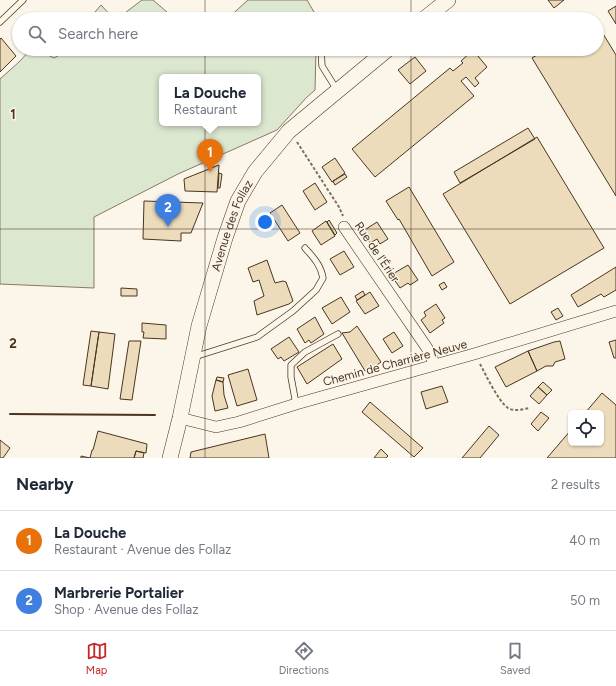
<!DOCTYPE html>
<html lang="en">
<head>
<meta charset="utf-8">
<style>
  body { margin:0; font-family:Figtree,sans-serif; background:#f6f6f7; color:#1f2937 }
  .controls { position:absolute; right:12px; bottom:12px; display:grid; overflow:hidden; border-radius:6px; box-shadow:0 1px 3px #0004 }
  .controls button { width:36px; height:36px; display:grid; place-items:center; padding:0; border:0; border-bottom:1px solid #e0e1e3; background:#fff; color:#1f2937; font:20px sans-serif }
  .you { position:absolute; left:265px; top:222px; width:14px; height:14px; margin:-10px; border:3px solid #fff; border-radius:50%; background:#1a73e8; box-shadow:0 0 0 6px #1a73e833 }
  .badge { display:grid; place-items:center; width:26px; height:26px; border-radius:50%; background:#c62828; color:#fff; font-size:13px; font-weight:700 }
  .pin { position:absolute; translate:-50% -33px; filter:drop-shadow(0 1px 2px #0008) }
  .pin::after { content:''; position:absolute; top:21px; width:14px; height:12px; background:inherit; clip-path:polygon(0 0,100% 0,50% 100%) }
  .popup { position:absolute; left:159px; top:74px; width:102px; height:52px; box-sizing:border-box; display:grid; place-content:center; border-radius:6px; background:#fff; filter:drop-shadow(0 1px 3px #0005); font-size:13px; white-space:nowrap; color:#747a83 }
  .popup b { font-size:15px; color:#1f2937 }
  .popup::after { content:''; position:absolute; left:50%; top:100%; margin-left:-8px; border:8px solid transparent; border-top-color:#fff }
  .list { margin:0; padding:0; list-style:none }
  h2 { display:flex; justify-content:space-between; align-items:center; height:52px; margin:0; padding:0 16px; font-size:17px }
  h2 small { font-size:13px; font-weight:400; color:#747a83 }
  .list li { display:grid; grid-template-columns:26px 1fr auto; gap:12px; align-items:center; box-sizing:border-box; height:60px; padding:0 16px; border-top:1px solid #e0e1e3 }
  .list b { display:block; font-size:15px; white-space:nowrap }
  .list p { margin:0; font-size:13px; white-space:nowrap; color:#747a83 }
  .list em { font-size:13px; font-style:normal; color:#747a83 }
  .icon { flex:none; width:22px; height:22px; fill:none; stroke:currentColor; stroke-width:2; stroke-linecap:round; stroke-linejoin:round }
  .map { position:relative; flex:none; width:616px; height:458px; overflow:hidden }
  .search { position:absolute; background:#fff; box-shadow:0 1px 3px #0004; left:12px; right:12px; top:12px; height:44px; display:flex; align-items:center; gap:10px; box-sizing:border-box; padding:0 14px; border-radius:22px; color:#747a83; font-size:15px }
  .sheet { height:172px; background:#fff }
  nav { display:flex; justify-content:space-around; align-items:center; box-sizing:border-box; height:56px; border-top:1px solid #e0e1e3; background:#fff; font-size:11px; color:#747a83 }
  nav a { display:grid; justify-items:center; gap:2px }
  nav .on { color:#c62828 }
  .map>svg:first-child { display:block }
</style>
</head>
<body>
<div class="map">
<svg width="616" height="458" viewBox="0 0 616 458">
  <rect width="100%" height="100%" fill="#fbf6e9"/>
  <path fill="#dce7d0" stroke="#887966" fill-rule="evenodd" d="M142,0h11l22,19h-58z
    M248,0h59l7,12 1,7h-88z
    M101,5l13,14h-25z
    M31,49h8l5,4 10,5 16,-9h246l-1,41 -9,8 -29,32 -99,44 -84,43v71l-94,-4v-205l19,-17zM162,77h96v46h-96z"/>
  <path fill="#ecdcbc" stroke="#4a3520" d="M548,0h16l-10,8z
    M616,6v18l-8,-13z
    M597,24l19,31v141l-84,-138 15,-9h50z
    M1,38l15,18 -16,16v-33z
    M473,50l14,17 -12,11 4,5 -4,4 -9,-10 -5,4 13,15 -99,81 -23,-28 98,-81 3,3 10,-8 -2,-2z
    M415,57l11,14 -16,13 -12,-14z
    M528,128l7,11 -75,44 -6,-11z
    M537,137l67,111 -94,56 -67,-110z
    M335,158l10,15 -13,9 -10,-15z
    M219,165l-2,27 -32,-1 -1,-12z
    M219,173l3,1 -2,14h-2z
    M345,174l2,3 -12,8 -2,-4z
    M315,183l12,19 -12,8 -12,-19z
    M409,187l45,75 -22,14 -33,-57 -1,1 -12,-19z
    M144,201l59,2 -12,30h-10v8l-38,-2z
    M282,205l18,28 -12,8 -18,-28z
    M329,220l8,13 -2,2 -8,-13z
    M326,221l9,15 -14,9 -9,-14z
    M377,222l11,17 -8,5 -3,-5 -7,4 -7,-12z
    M344,251l10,16 -14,8 -10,-16z
    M267,260l8,23 8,-2 3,1 7,19 -4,3 -32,11 -3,-14 10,-5 -5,-16 -6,2 -5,-14z
    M408,265l10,15 -8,5 -2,-2 -8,5 -9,-13z
    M616,267v23l-12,7 -3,-3 -23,13 -7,-12z
    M444,282l3,5 -5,3 -3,-5z
    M121,288l16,1v7h-16z
    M363,291l2,4 -8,5 -2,-4z
    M370,292l9,14 -14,8 -9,-13z
    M341,297l9,15 -18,12 -10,-16z
    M436,304l9,14 -3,2 2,3 -14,10 -9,-13 5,-4 -2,-4z
    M558,308l5,8 -7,4 -5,-8z
    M315,317l9,17 -13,9 -2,-3 -4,3 -8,-14z
    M142,323l24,2v14l-23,-1 1,-6h-2z
    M357,326l24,36 -8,6 -8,3 -23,-38 8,-1z
    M91,331l8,1 -8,54 -8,-1z
    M99,332l16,2 -7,55 -17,-3z
    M394,332l9,14 -11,7 -9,-14z
    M289,337l10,15 -15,9 -3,-4 -3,2 -7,-10z
    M616,340v18h-2l-5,-16z
    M129,341h12l-9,59 -12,-1z
    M560,341l5,18 -10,3 -2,4h-7l-9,5 -9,-20 26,-9z
    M333,344l9,15 -35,25 -10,-17z
    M528,351l9,20 -31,16 -11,-20z
    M248,369l9,31 -20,6 -9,-31z
    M217,377l7,1 -1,4 -7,-2z
    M216,380l7,2 1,13 4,13 -13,3 -3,-15z
    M543,382l9,8 -5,5 -9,-8z
    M442,386l6,16 -22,7 -5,-17z
    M538,387l9,8 -8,9 -9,-8z
    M602,393l14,12v53h-69l24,-28v13h30v-30h-16z
    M370,402l53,46 -9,9 -52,-45z
    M541,412l8,6 -11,13 -7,-7z
    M489,426l10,9 -19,23h-18z
    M98,431l49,13 -1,9 -10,-2 -2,7h-53v-2l9,2 2,-8h1z
    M265,434l4,24h-79l1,-6z
    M0,440l10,8 -7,10h-3z
    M381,449l7,7 -2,2h-12z
    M136,451l8,2 -1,5h-9z"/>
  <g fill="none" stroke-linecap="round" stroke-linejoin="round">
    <g stroke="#4a3520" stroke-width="7">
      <path id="lane" d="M0,22l23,-22
        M321,49l1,17 15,24
        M194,357l63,-20 36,-26 23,-21 7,-12c-2,-13 -10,-21 -18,-30
        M296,404l-5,-27v-12l14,-13 33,-18"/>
    </g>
    <g stroke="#4a3520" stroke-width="12">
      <path id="street" d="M344,227l83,121 8,17
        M180,418l36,9 23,-5 57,-18 178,-50 142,-43"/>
    </g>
    <g stroke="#4a3520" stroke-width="16">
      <g id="secondary">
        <path d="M424,19l24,-19"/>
        <path id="s1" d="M170,458l10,-40 19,-92 26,-88 13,-37 17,-29 34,-41 99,-82"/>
      </g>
    </g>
    <path stroke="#7f6f5c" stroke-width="2" stroke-dasharray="3 2" stroke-linecap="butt" d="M297,142l42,65 4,9
      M480,364c6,11 18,37 28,44 6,4 15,1 22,0"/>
    <use href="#lane" stroke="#fbf6e9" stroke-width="5.5"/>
    <use href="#street" stroke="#fbf6e9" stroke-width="11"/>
    <use href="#secondary" stroke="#fbf6e9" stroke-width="15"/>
    <path stroke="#4a3520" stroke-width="2" d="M10,414l145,1"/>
  </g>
  <path fill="none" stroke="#4a3520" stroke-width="1" stroke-opacity="0.55" d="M205,0v19M411,0v19M205,49v409M411,49v409M0,229h616"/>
  <g text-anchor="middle" stroke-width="3" stroke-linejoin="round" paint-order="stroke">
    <g font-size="12" fill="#4a3520" stroke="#fbf6e9">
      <text dy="4" stroke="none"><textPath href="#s1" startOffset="241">Avenue des Follaz</textPath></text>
      <text transform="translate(377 252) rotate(56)" y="4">Rue de l'Érier</text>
      <text transform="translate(395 363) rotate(-15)" y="4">Chemin de Charrière Neuve</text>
    </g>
  </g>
  <g font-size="13" text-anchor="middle" font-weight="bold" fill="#4a3520" stroke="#fbf6e9" stroke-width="3" stroke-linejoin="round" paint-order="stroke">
    <text x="13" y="119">1</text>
    <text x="13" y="348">2</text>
  </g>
</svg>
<div class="controls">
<button><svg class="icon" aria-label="locate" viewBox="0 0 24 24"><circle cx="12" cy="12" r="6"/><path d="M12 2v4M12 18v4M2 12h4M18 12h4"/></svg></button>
</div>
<div class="you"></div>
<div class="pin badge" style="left:210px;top:172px;background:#e8710a">1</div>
<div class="popup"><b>La Douche</b>Restaurant</div>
<div class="pin badge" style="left:168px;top:227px;background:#3f7fe0">2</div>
<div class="search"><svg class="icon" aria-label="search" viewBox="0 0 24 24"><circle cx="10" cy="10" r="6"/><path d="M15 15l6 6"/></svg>Search here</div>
</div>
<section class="sheet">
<h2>Nearby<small>2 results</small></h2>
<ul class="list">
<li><span class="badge" style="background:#e8710a">1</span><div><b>La Douche</b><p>Restaurant · Avenue des Follaz</p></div><em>40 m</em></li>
<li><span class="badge" style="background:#3f7fe0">2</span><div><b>Marbrerie Portalier</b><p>Shop · Avenue des Follaz</p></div><em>50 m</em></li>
</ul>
</section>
<nav>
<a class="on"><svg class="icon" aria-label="map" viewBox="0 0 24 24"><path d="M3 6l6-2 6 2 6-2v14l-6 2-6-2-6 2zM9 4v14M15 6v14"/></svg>Map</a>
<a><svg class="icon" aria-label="directions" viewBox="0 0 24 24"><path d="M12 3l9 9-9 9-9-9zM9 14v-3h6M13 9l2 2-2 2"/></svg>Directions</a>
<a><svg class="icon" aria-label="saved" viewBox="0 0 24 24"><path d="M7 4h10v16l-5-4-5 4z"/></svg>Saved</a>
</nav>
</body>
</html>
